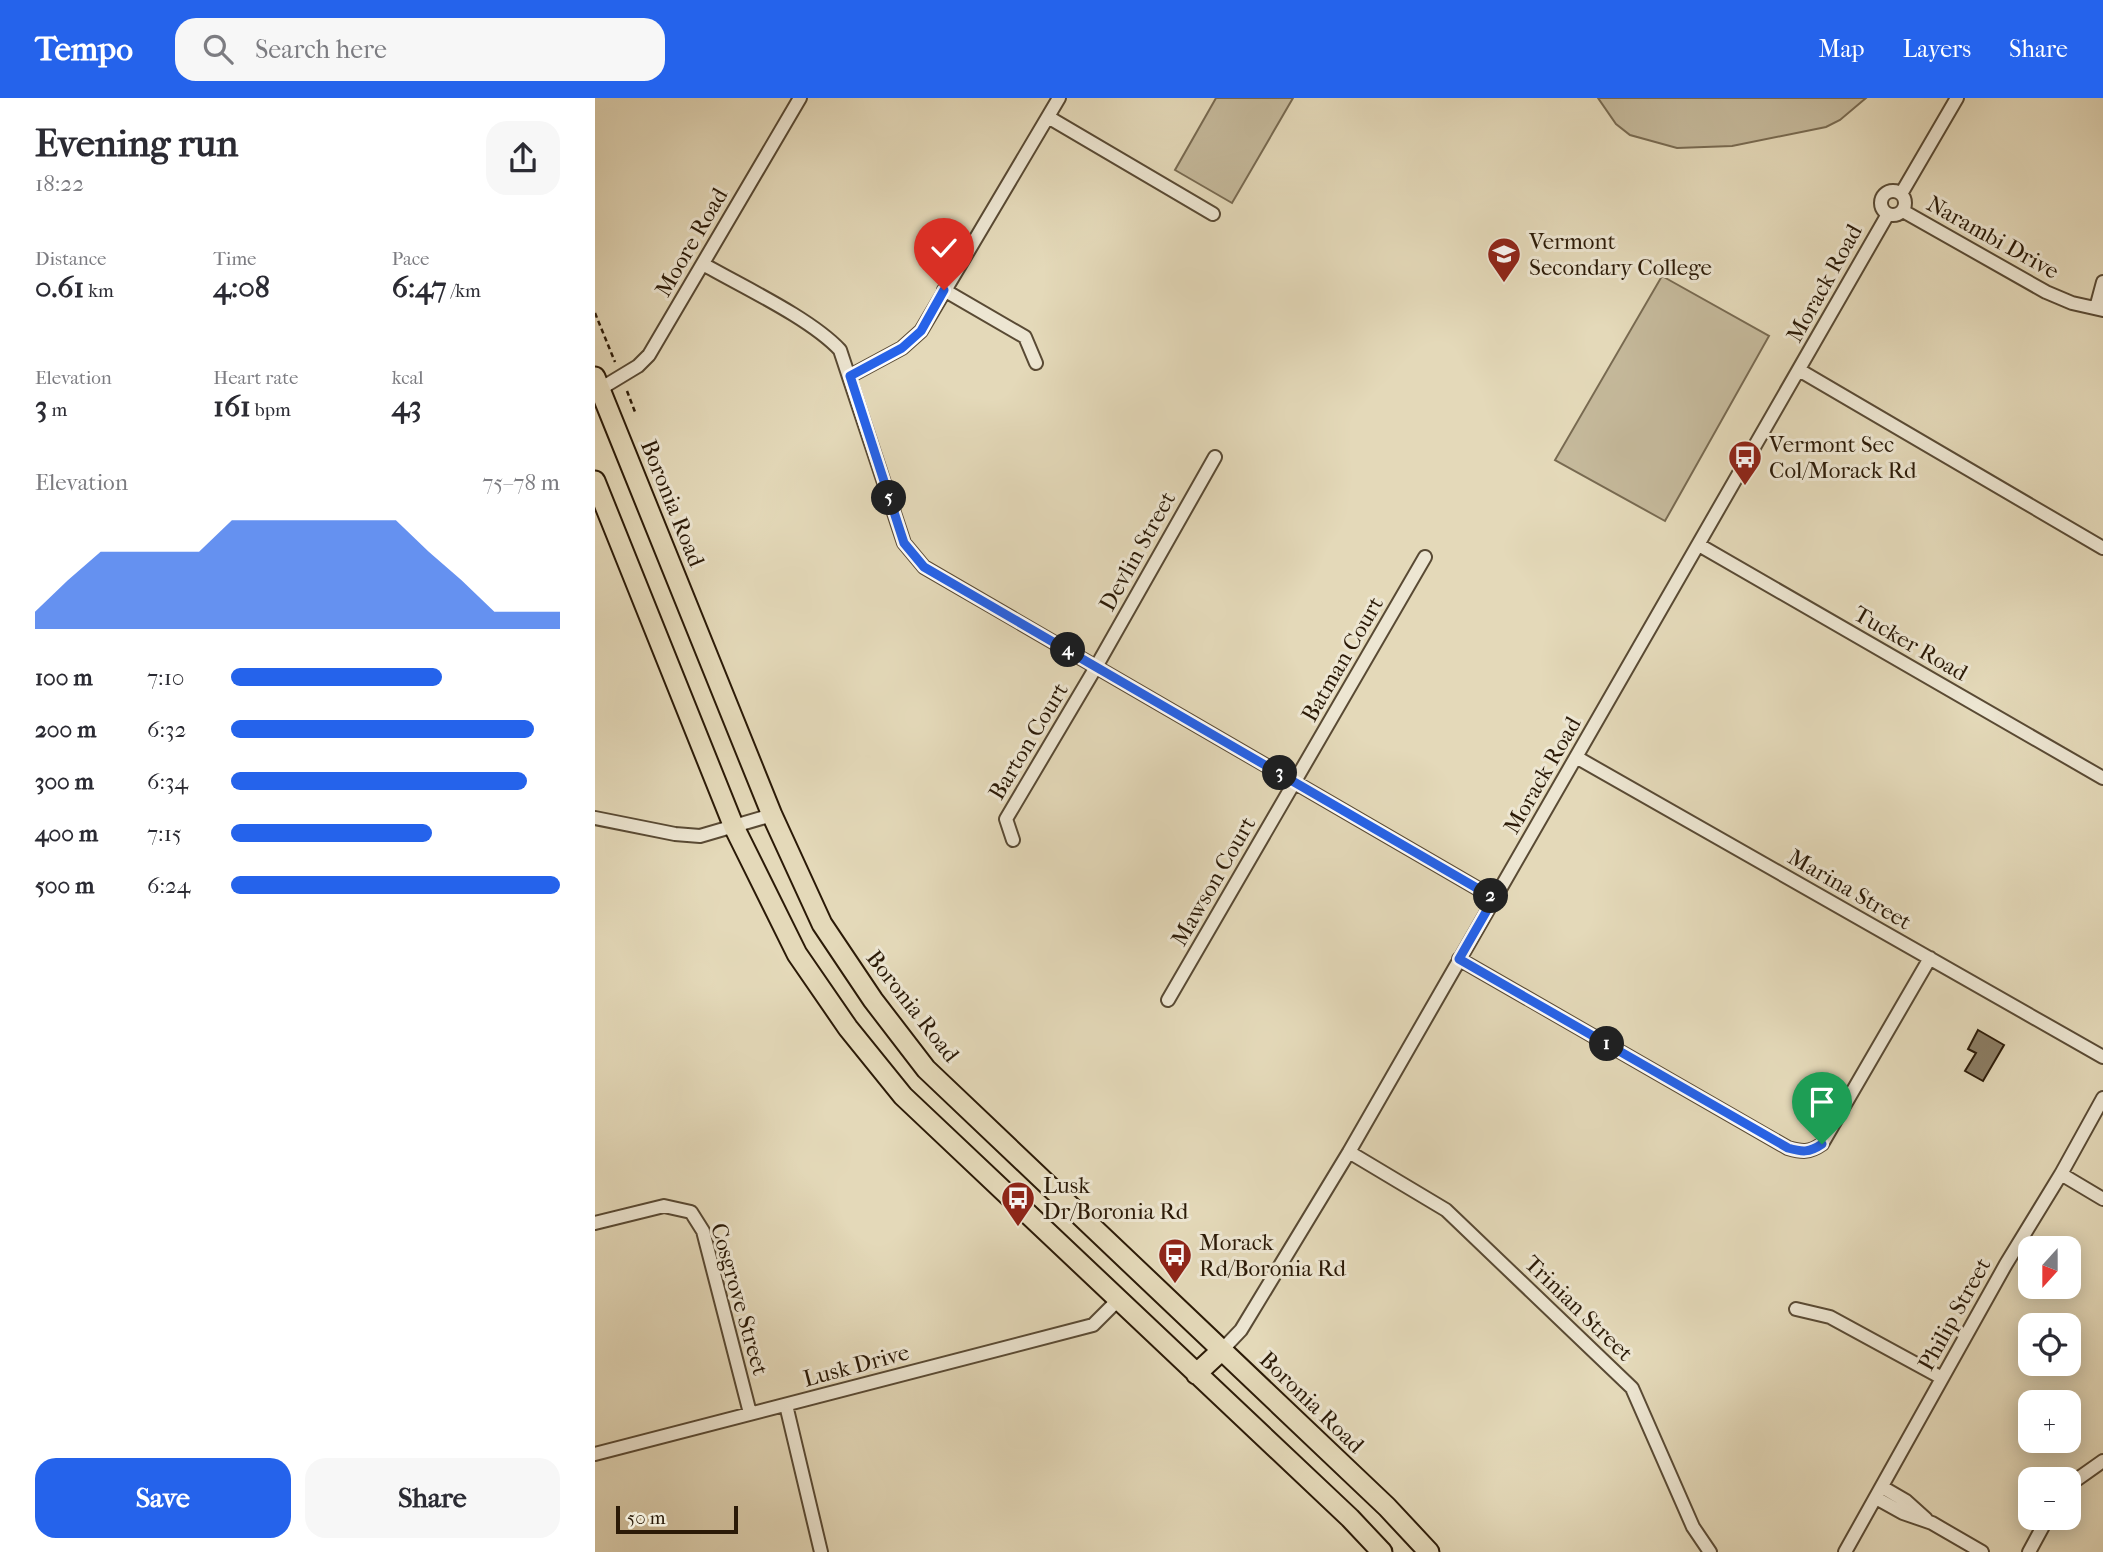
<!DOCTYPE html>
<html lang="en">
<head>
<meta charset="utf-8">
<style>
	body { margin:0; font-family:"IM FELL French Canon",serif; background:#f7f7f7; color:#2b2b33; height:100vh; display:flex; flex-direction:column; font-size:26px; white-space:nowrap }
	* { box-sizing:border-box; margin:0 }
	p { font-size:23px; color:#7c7c81 }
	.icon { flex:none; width:38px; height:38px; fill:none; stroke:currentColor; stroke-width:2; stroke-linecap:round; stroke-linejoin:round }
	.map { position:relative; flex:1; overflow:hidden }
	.side { display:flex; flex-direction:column; background:#fff; width:595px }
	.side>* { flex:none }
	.needle { width:46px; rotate:201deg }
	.controls { position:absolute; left:1423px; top:1138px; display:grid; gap:14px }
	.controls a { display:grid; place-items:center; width:63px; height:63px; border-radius:14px; background:#fff; box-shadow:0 4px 18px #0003; font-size:35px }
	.scale { position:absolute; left:21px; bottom:18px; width:122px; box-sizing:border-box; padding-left:7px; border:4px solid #2b1a07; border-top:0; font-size:19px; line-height:24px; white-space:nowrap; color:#2b1a07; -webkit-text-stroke:5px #ede6d2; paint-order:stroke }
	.pin { position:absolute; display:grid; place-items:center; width:60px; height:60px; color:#fff; margin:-72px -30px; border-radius:50% 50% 50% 0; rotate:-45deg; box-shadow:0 0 7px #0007 }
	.pin .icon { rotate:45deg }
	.km { position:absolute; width:35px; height:35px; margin:-18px; border-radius:50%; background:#222; color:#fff; font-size:19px; line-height:35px; text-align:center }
	.round { display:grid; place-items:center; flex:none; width:74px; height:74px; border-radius:21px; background:#f7f7f7 }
	.summary { display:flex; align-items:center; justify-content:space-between; height:119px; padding:0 35px }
	h1 { font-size:38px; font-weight:700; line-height:52px }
	.stats { display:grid; grid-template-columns:repeat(3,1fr); gap:10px; height:119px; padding:7px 35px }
	.stats div { display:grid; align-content:center }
	.stats b { font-size:30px; font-weight:700 }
	.stats small { font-size:19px; font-weight:400 }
	.stats p { font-size:19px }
	.chart { height:196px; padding:14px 35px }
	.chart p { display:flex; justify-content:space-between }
	.chart svg { width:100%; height:126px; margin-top:7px; fill:#2563eb; opacity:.7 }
	.action { display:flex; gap:14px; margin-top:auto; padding:14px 35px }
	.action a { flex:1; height:80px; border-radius:21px; background:#2563eb; color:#fff; font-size:28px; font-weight:700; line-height:80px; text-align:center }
	.action a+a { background:#f7f7f7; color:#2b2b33 }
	ul { padding:0 35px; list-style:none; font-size:23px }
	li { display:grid; grid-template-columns:112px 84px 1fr; align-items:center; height:52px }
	li i { height:18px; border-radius:9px; background:#2563eb }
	header { display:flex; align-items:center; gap:42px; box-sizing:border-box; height:98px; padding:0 35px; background:#2563eb; color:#fff }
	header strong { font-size:33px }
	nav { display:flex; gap:38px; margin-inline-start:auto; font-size:24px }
	.search { width:490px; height:63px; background:#f7f7f7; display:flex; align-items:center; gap:18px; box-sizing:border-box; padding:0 24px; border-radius:21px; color:#7c7c81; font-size:26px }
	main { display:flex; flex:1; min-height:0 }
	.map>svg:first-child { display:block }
	.green { fill:#c5b99b; stroke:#786a51; stroke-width:2 }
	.building { fill:#8b7d64; stroke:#2b1a07; stroke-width:2 }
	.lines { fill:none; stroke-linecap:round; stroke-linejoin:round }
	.minor-casing { stroke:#594a34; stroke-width:16 }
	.primary-casing { stroke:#2b1a07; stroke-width:23 }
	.path { stroke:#2b1a07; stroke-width:2.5; stroke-dasharray:5 3.5; stroke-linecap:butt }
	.minor { stroke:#ede6d2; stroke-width:12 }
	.primary { stroke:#e4d9b9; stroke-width:19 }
	.route-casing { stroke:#fff; stroke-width:14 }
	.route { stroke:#2563eb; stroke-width:9 }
	.labels { text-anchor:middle; stroke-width:6; stroke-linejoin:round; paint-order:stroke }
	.street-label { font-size:23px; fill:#2b1a07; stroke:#ede6d2 }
	.poi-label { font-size:23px; fill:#2b1a07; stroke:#ede6d2; text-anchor:start }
</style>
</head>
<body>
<header>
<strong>Tempo</strong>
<div class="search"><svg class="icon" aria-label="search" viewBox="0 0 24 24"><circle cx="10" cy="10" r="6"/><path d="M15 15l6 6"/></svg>Search here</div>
<nav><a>Map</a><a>Layers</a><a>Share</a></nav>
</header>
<main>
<section class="side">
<div class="summary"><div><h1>Evening run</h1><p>18:22</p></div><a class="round"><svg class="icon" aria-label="share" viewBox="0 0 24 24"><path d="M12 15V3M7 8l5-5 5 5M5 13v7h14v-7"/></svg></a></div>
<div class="stats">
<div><p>Distance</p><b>0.61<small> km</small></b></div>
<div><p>Time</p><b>4:08</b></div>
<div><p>Pace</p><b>6:47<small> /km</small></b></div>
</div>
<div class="stats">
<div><p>Elevation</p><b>3<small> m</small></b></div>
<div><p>Heart rate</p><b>161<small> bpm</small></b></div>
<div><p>kcal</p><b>43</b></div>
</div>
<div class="chart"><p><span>Elevation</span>75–78 m</p>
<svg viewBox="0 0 160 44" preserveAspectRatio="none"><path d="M0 44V38L10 27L20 17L30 17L40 17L50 17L60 6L70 6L80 6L90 6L100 6L110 6L120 17L130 27L140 38L150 38L160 38V44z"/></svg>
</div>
<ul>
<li><b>100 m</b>7:10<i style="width:64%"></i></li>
<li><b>200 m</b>6:32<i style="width:92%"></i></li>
<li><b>300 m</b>6:34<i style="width:90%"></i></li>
<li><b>400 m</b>7:15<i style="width:61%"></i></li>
<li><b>500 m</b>6:24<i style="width:100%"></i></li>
</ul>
<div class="action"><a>Save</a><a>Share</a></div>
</section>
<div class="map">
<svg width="1508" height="1454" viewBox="0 0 1508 1454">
	<rect width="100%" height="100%" fill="#e4d9b9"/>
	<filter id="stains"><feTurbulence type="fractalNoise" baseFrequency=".00286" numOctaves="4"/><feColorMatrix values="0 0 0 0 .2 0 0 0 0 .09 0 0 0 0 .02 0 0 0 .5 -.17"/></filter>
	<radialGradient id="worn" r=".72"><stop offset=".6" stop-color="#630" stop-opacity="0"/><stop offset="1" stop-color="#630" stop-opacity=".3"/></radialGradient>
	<!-- green -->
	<path class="green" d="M 621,0 L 698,0 L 637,105 L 580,72 Z
		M 1003,0 L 1271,0 L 1245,22 L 1231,29 L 1137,48 L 1082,50 L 1035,37 L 1021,26 Z
		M 1067,178 L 1174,238 L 1070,423 L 960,362 Z"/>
	<!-- building -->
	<path class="building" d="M 1383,932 L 1409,947 L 1388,983 L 1370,973 L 1381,955 L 1373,951 Z"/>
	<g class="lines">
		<!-- minor casing -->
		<g class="minor-casing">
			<path id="minor" d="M 453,19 L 618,116
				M1286 105a12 12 0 1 1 24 0a12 12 0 1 1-24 0Z
				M 1306,96 L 1362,0
				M 1308,113 L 1451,194 L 1477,205 L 1508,212
				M 108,166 C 148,189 215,220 245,252 L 309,445 L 329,469 L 899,800
				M 349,192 L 430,239 L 441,265
				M 1501,210 L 1508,184
				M 1204,272 L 1508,450
				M 255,278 L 307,250 L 326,233 L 464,0
				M 5,291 L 43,268 L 54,257 L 205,0
				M 1104,447 L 1508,680
				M 981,659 L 1508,959
				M 0,720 L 80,736 L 105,738 L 177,717
				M 418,742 L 411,721 L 501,569 L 620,359
				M 864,861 L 1193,1050 C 1207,1054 1214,1055 1227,1046 L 1335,860
				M 573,902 L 830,459
				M 754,1054 L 851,1112 L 1037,1290 L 1098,1429 L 1115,1454
				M 1466,1076 L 1508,1101
				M 0,1125 L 69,1108 L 96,1114 L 108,1133 L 155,1315
				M 1201,1211 L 1235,1219 L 1347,1280
				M 627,1252 L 646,1232 L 754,1054 L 1293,116
				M 191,1307 L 226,1454
				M 0,1356 L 498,1227 L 524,1201
				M 1474,1387 L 1508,1363
				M 1287,1389 L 1311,1403 L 1331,1421
				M 1281,1400 L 1308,1415 L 1337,1425 L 1387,1454
				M 1250,1454 L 1411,1166 L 1466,1076 L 1508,1000
				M 1434,1454 L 1453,1419"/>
		</g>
		<!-- primary casing -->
		<g class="primary-casing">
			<path id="primary" d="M 0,279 L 177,717 L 227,826 L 278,902 L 331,971 L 792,1409 L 834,1454
				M 0,383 L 139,729 L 202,856 L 253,930 L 308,998 L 755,1420 L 787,1454
				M 601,1276 L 627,1252"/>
		</g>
		<!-- path -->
		<path class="path" d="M 0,215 L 20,264
			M 32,293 L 40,314"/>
		<!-- minor -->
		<use href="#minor" class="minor"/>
		<!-- primary -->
		<use href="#primary" class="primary"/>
	</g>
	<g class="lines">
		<!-- route casing -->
		<g class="route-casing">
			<path id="route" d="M 349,192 L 326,233 L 307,250 L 255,278 L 309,445 L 329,469 L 899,800 L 864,861 L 1193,1050 C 1207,1054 1214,1055 1227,1046"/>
		</g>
		<!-- route -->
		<use href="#route" class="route"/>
	</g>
	<!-- icons -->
	<defs>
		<g id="school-pin" transform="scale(1.75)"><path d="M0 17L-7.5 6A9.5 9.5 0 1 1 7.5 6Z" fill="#8f2418" stroke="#ede6d2"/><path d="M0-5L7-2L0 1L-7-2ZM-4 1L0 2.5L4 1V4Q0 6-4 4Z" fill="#fff"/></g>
		<g id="bus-pin" transform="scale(1.75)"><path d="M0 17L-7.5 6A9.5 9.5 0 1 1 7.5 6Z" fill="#8f2418" stroke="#ede6d2"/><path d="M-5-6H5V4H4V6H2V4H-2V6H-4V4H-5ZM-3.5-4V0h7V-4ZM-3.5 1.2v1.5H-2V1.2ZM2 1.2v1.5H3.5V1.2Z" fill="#fff"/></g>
	</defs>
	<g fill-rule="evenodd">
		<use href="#school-pin" x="909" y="156"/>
		<use href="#bus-pin" x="1150" y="359"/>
		<use href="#bus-pin" x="423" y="1100"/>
		<use href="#bus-pin" x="580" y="1157"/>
	</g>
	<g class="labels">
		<!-- street labels -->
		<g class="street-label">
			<text transform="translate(1398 139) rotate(29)" y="8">Narambi Drive</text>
			<text transform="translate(96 144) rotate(-60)" y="8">Moore Road</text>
			<text transform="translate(1229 185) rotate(-61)" y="8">Morack Road</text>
			<text transform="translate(78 405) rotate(68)" y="8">Boronia Road</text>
			<text transform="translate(542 453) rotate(-61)" y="8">Devlin Street</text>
			<text transform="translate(1316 545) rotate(30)" y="8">Tucker Road</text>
			<text transform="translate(747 561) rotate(-60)" y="8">Batman Court</text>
			<text transform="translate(433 643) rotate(-59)" y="8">Barton Court</text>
			<text transform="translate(947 677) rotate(-60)" y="8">Morack Road</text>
			<text transform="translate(618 783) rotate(-60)" y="8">Mawson Court</text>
			<text transform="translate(1255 791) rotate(30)" y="8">Marina Street</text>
			<text transform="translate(318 908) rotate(52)" y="8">Boronia Road</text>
			<text transform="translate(145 1201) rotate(74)" y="8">Cosgrove Street</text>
			<text transform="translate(984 1210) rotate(44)" y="8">Trinian Street</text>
			<text transform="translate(1359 1216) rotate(-61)" y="8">Philip Street</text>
			<text transform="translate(261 1267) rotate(-15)" y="8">Lusk Drive</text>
			<text transform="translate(717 1304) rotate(44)" y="8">Boronia Road</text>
		</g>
		<!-- poi labels -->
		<g class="poi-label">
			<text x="934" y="151">Vermont<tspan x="934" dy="26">Secondary College</tspan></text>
			<text x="1174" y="354">Vermont Sec<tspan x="1174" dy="26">Col/Morack Rd</tspan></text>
			<text x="448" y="1095">Lusk<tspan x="448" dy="26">Dr/Boronia Rd</tspan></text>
			<text x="604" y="1152">Morack<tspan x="604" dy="26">Rd/Boronia Rd</tspan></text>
		</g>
	</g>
	<rect width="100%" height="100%" filter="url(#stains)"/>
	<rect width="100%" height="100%" fill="url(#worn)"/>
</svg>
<div class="controls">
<a><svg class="needle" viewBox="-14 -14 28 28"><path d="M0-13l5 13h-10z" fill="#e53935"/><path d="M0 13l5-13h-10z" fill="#7c7c81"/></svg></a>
<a><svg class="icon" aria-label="locate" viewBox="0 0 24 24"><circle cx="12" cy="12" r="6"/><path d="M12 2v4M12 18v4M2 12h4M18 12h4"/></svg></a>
<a>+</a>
<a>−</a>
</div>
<div class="scale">50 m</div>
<div class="pin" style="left:1227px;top:1046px;background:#1e9e55"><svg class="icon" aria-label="arrive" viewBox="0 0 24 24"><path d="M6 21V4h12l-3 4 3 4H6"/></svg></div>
<div class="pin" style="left:349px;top:192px;background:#d93025"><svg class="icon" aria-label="check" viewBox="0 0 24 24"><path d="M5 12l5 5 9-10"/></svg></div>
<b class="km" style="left:1012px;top:946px">1</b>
<b class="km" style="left:896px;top:798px">2</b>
<b class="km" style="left:685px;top:675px">3</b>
<b class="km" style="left:473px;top:552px">4</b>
<b class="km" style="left:294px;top:400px">5</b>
</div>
</main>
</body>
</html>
